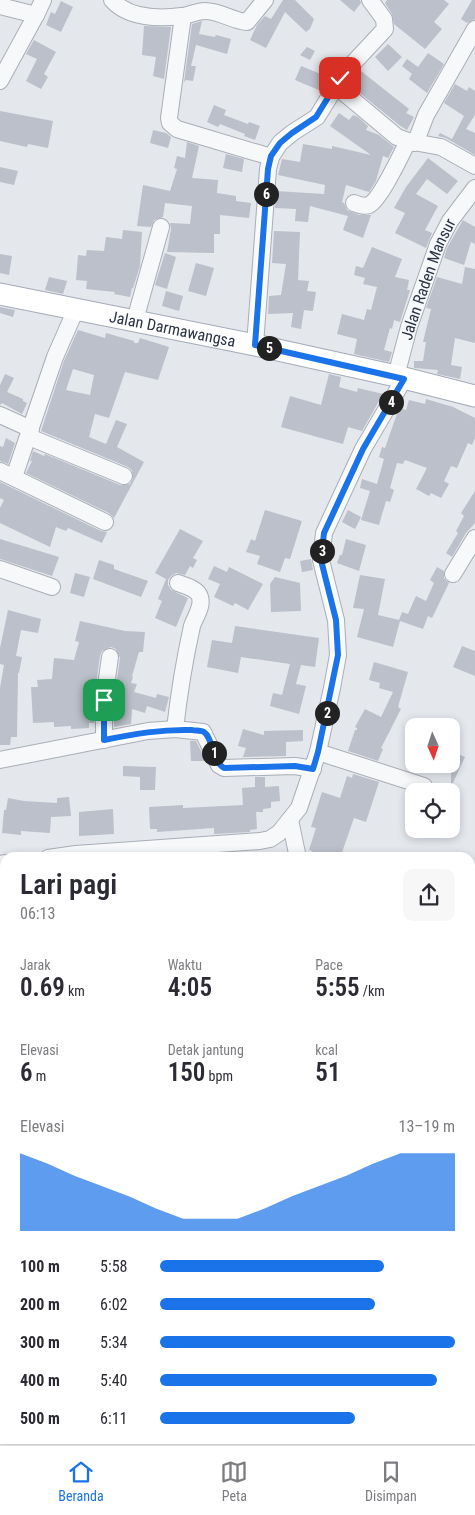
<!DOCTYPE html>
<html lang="id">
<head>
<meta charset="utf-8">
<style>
	body { margin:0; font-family:"Roboto Condensed",sans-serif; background:#f7f7f7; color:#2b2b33; height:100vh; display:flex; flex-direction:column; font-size:19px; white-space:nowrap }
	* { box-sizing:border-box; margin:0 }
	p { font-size:16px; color:#7c7c81 }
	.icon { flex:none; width:28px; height:28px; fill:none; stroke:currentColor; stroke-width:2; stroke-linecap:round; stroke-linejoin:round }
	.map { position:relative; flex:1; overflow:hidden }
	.drawer { position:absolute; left:0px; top:852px; width:475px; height:592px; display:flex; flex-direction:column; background:#fff; border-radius:15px 15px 0 0; box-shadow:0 2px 8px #0003 }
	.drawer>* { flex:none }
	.needle { width:32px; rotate:177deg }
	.buttons { position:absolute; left:405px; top:718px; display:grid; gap:10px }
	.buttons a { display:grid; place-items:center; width:55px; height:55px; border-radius:10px; background:#fff; box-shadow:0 2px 8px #0003; font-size:25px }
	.pin { position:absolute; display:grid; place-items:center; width:42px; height:42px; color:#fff; margin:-21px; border-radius:10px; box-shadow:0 2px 8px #0006 }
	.km { position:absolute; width:25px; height:25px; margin:-12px; border-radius:50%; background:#222; color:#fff; font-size:14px; line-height:25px; text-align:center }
	.round { display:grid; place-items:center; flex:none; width:52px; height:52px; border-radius:10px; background:#f7f7f7 }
	.head { display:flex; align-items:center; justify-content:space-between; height:85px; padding:0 20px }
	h1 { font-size:28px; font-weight:600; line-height:38px }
	.metrics { display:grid; grid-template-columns:repeat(3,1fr); gap:8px; height:85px; padding:5px 20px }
	.metrics div { display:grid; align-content:center }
	.metrics b { font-size:25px; font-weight:600 }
	.metrics small { font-size:14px; font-weight:400 }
	.metrics p { font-size:14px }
	.chart { height:140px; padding:10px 20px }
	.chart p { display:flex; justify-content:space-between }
	.chart svg { width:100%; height:90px; margin-top:5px; fill:#1a73e8; opacity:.7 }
	ul { padding:0 20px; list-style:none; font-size:16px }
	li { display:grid; grid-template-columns:80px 60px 1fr; align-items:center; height:38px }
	li i { height:12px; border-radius:6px; background:#1a73e8 }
	.dock { display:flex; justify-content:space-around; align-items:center; height:70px; border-top:1px solid #e1e1e2; background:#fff; font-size:14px; color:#7c7c81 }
	.dock a { display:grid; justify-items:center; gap:2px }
	.dock .active { color:#1a73e8 }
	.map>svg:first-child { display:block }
	.building { fill:#bbc0ca; fill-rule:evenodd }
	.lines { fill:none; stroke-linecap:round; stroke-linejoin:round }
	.minor-casing { stroke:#a9aeb7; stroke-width:18 }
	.major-casing { stroke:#a3abb8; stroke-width:23 }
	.minor { stroke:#f7f8fa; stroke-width:16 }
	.major { stroke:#fff; stroke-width:21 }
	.route-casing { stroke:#fff; stroke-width:10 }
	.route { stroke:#1a73e8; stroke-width:6 }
	.labels { text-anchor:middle; stroke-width:4.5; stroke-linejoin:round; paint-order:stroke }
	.street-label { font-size:16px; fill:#2b3445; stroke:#f4f6f9 }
</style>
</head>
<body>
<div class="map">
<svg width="475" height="1445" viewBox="0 0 475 1445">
	<rect width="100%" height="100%" fill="#e4e7ec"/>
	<!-- building -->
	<path class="building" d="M 283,0 L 295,0 L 314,19 L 310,29 L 306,32 L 285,12 L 266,48 L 250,40 L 257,25 L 265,16 L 271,19 Z
		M 340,0 L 360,0 L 361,3 L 354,12 Z
		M 387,0 L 444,0 L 449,4 L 434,22 L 442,29 L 425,49 L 394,24 L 392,14 L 385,3 Z
		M 472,0 L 475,0 L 475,19 L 467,23 L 461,19 Z
		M 61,1 L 73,7 L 61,32 L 46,25 L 51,12 L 55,14 Z
		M 202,21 L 199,34 L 215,37 L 216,35 L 231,39 L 227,54 L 196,45 L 191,66 L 196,66 L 193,81 L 186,80 L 184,82 L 192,24 Z
		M 144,26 L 171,27 L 164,79 L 153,76 L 156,57 L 142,55 Z
		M 34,40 L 56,52 L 44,74 L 48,77 L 41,89 L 26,81 L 37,59 L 26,54 Z
		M 388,44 L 402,57 L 388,71 L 375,57 Z
		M 307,47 L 315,51 L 310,60 L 300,55 Z
		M 428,53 L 444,64 L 427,93 L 409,79 L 412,74 L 402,66 L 407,59 L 418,67 Z
		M 301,66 L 328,77 L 321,91 L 295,80 Z
		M 361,71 L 409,109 L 406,113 L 414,117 L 407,130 L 399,125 L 350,85 Z
		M 455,84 L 467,91 L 469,87 L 475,91 L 475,115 L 466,129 L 475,133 L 475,155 L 446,138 L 438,136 L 440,133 L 452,139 L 464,116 L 444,103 Z
		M 214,105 L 226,110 L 224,115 L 248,124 L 249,122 L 260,126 L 255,140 L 244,136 L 245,134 L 220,124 L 218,127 L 207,122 Z
		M 0,111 L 53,121 L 48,148 L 28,144 L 27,147 L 0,141 Z
		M 339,113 L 349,120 L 353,115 L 358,117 L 368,126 L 366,130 L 379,135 L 394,147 L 388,158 L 383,156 L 376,181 L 369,192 L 346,185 L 342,202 L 344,203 L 347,210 L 359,215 L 371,215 L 363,238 L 343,230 L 348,216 L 310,206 L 308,222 L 295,221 L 296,209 L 275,208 L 276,191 L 324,194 L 325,185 L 278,175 L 282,159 L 300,162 L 303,144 L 332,149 L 332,146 L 371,155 L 330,126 Z
		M 153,130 L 166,133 L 171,137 L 168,148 L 150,143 Z
		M 187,142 L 199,146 L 192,178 L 218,180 L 217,193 L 236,196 L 236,201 L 251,203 L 249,218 L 220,215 L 220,234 L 214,234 L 214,253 L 167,252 L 171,229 L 170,223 L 190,224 L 192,206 L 165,203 L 163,217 L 154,220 L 151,227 L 137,226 L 143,185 L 170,191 L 177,169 L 174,168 L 177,156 L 185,158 Z
		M 226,154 L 244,159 L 242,172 L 223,168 Z
		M 428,158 L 458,181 L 447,194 L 427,179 L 416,194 L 438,206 L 425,230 L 432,233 L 426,248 L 395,233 L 405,213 L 394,208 L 406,187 Z
		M 0,167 L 18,171 L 14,185 L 0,182 Z
		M 463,220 L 475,227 L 475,244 L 471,242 L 464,265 L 444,258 L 447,248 Z
		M 123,230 L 142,232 L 140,266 L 133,288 L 132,288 L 130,297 L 114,294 L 115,292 L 86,289 L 87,281 L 76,280 L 78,255 L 86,256 L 87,250 L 104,251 L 106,237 L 122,239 Z
		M 274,231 L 300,232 L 298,280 L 309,281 L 307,291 L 316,292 L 313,311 L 304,310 L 301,329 L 291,327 L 293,313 L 268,314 L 269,296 L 281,295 L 286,264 L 272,263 Z
		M 372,247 L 402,259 L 395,277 L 409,280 L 407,290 L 410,290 L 400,322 L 394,320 L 392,329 L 390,328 L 384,350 L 392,352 L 389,362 L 354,354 L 357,339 L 337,334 L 342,314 L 364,320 L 367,309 L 371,310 L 377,287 L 363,284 L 365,278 L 354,275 L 356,266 L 363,268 Z
		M 165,253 L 176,257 L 167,289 L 155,285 Z
		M 0,254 L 12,256 L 9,275 L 0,273 Z
		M 196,263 L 214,268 L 206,296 L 188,291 Z
		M 465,267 L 475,269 L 475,343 L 455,338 L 451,365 L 462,367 L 460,379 L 437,374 L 438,370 L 414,368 L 414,361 L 423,361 L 426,342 L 423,342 L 431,309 L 426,308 L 437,277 L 462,284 Z
		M 49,277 L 67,281 L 63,294 L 45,290 Z
		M 166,291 L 183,296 L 179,311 L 162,306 Z
		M 0,307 L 15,310 L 13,317 L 0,313 Z
		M 78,330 L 105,338 L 106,333 L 134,341 L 134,343 L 138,343 L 140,338 L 169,347 L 158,380 L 125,372 L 109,418 L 95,414 L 89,437 L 106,444 L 116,420 L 127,424 L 117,447 L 144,462 L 114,518 L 109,513 L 26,473 L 32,461 L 30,461 L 33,451 L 44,456 L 45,454 L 120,485 L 130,484 L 133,479 L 132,470 L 128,467 L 41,431 L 64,361 ZM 73,369 L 94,375 L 90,395 L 66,390 Z
		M 5,374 L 14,378 L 7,392 L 23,399 L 23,401 L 27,403 L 22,414 L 2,403 L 0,405 L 0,385 Z
		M 329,374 L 341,377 L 339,387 L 357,392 L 358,388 L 383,394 L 362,431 L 348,427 L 343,444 L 281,427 L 290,396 L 321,405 Z
		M 426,399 L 453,407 L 475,418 L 475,438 L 472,445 L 468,443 L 457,468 L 451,466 L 444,481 L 449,484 L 441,498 L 431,493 L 429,496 L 416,489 L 427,468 L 405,460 L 403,464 L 397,463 L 390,488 L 394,490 L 390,502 L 386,501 L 379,525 L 361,520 L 370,491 L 360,488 L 362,479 L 377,484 L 384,459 L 379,457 L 382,447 L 385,448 L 399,408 L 406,410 L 409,400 L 425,404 Z
		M 6,438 L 15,443 L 8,464 L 0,461 L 0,446 L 3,447 Z
		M 0,482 L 101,531 L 107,532 L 102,543 L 68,528 L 66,531 L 56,527 L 50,547 L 0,523 L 0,508 L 4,500 L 0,498 Z
		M 475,491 L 475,523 L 466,533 L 452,557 L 446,553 L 458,533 L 456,531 L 464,516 L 461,513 Z
		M 265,510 L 302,521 L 290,559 L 285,558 L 280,572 L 257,564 L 260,556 L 246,552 L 251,539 L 255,541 Z
		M 348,510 L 361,517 L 355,529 L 342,522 Z
		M 180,529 L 203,541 L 193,558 L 197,560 L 193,568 L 190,566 L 185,575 L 176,573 L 171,576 L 168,580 L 168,585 L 171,590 L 188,598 L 176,627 L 155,618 L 162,601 L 158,599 L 166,579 L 155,573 Z
		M 0,539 L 59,557 L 52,576 L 0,559 Z
		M 346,539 L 366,545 L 359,571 L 337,563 L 340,555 L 342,555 Z
		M 311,559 L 313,570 L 302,572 L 300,561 Z
		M 99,560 L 114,565 L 114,569 L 148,581 L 141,597 L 93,579 Z
		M 214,566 L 227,572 L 229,567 L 263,584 L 248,610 L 235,603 L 233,606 L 214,597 L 220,584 L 208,579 Z
		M 437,567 L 444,571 L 444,578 L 449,583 L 432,618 L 428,616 L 423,629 L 400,621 L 393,647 L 357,637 L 364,609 L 353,608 L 360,575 L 385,579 L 378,615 L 399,620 L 402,612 L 408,614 L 416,596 L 426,601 L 434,583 L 430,580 Z
		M 75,573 L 90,577 L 84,597 L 70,593 Z
		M 275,577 L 300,583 L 301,611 L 271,612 L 270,584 Z
		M 8,610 L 41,619 L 38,633 L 21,630 L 16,656 L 22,657 L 19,673 L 18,673 L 17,737 L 11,737 L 10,745 L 0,745 L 0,688 L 4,665 L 0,664 L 0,648 Z
		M 80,621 L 125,631 L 145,632 L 143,652 L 139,652 L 132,676 L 133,677 L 131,683 L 137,684 L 134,692 L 156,698 L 157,694 L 169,697 L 165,712 L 147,706 L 145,713 L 132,709 L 131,724 L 114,727 L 114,701 L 120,658 L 116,649 L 111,647 L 102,651 L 100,656 L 94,699 L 94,723 L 89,723 L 89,728 L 71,729 L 71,726 L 54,727 L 54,722 L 33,723 L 31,687 L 38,687 L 37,680 L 52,679 L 54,658 L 74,660 L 79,642 L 75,641 Z
		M 235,626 L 319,638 L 315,667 L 301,665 L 296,684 L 306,686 L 299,714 L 270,706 L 273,693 L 282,695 L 290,664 L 241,657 L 238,673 L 207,667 L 212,640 L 232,643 Z
		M 462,646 L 475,651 L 475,676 L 453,667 Z
		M 374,662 L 408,672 L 398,707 L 401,709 L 381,748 L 383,749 L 378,761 L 348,751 L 355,730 L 357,730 L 357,728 L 355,727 L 365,709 L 381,717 L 393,692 L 379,688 L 380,683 L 369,680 Z
		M 243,729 L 264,735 L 264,731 L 303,730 L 303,741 L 286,742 L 286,756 L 243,757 L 246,748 L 238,746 Z
		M 190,741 L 196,741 L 204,757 L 204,761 L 191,761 Z
		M 451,751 L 465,757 L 451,787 Z
		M 123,766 L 156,767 L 155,790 L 140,790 L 140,777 L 123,776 Z
		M 353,774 L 379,782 L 366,822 L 354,818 L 340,858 L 316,858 L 310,856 L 312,851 L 309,850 L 316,828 L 311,827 L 322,792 L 340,798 L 347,776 L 352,778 Z
		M 255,777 L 265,777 L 265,787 L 279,786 L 280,801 L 271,802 L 271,808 L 263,809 L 263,812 L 256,812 L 257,829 L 250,830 L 250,832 L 214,834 L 214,828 L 157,832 L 157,829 L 150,829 L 149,807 L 183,805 L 183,808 L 243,805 L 242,788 L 255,787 Z
		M 69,797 L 71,816 L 51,817 L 50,833 L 21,831 L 21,835 L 2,833 L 4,810 L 6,810 L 8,798 L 24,801 L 57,803 L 57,798 Z
		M 113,809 L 114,834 L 79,836 L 79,812 Z"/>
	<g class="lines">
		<!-- minor casing -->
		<g class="minor-casing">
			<g id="minor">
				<path d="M 112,0 C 129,19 158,19 182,16 C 190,15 197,11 205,11 C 220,11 233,21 247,22 L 265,0"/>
				<path d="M 0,6 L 36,15"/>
				<path d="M 183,16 L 169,118 L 170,123 L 177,129 L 271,157"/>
				<path d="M 0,81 L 36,15 L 43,0"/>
				<path d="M 336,86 L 397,137 L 408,141 L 441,147 L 475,166"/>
				<path d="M 414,143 L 418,136 L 426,115 L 475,29"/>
				<path d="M 354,203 C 359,205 364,207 369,205 C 380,200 402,153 408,141"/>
				<path d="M 135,320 L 161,227"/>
				<path d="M 255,345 L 268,169 L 271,157 L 280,143 L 292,133 L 317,117 L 344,73 L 385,29 L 384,19 L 370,0"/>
				<path id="s1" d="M 396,376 L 409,327 L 438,244 L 450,221 L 475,188"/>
				<path d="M 0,415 L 31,429"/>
				<path d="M 29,437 L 124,476"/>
				<path d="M 0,471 L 105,522"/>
				<path d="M 14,477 L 55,357 L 76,309"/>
				<path d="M 0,569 L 52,587"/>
				<path d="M 453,574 L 475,538"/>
				<path d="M 175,729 C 179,693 184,662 192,626 C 195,617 203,607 200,597 C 198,589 186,586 178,583"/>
				<path d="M 104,740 L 104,700 L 110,657"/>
				<path d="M 318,752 L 424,786"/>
				<path d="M 0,760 L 148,731 L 175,729 L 203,732 L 219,765 L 224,768 L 295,766 L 313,769"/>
				<path d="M 290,820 L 298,858"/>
				<path d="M 48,858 L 76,854 L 260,841 L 270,839 L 279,833 L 299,808 L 318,752 L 332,688 L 338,655 L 336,620 L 321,560 L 324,533 L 363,449 L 404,379"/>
				<path d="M 0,864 L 5,863"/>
				<path d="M 0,1007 L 5,1008"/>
				<path d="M 0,1090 L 5,1091"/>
				<path d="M 0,1233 L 5,1234"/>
				<path d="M 0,1392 L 5,1380"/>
			</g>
		</g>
		<!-- major casing -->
		<g class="major-casing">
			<g id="major">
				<path id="s2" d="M 0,294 L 255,345 L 396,376 L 475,396"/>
			</g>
		</g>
		<!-- minor -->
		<use href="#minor" class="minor"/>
		<!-- major -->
		<use href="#major" class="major"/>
	</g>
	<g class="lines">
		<!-- route casing -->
		<g class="route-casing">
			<path id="route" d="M 104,700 L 104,740 C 134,734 162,729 192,730 C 195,731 201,730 204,732 C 213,738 212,761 224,768 L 295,766 L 313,769 L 318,752 L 338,655 L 336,620 L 321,560 L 324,533 L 363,449 L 404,379 L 255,345 L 268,169 L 271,156 L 280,143 L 292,133 L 316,117 L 340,78"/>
		</g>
		<!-- route -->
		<use href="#route" class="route"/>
	</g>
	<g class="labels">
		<!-- street labels -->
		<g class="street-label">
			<text dy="6" stroke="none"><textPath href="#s1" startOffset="102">Jalan Raden Mansur</textPath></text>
			<text dy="6" stroke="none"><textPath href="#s2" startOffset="176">Jalan Darmawangsa</textPath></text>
		</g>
	</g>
</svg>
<div class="buttons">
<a><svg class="needle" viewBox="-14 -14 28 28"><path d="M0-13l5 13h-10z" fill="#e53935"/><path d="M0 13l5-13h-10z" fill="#7c7c81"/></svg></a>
<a><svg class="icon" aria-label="locate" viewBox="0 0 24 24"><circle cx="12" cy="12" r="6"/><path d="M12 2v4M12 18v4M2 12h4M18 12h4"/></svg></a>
</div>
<div class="pin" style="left:104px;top:700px;background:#1e9e55"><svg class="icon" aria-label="arrive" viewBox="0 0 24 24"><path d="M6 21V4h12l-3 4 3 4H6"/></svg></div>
<div class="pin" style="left:340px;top:78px;background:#d93025"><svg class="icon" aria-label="check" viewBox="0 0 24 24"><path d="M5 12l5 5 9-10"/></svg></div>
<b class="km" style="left:214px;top:753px">1</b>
<b class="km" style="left:327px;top:713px">2</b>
<b class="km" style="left:322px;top:551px">3</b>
<b class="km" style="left:391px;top:402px">4</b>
<b class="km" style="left:269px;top:348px">5</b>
<b class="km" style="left:266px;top:194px">6</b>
<section class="drawer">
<div class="head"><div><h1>Lari pagi</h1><p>06:13</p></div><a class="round"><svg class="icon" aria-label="share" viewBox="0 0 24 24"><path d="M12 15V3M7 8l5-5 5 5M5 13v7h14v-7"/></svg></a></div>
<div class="metrics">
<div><p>Jarak</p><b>0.69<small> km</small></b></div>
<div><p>Waktu</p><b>4:05</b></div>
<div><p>Pace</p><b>5:55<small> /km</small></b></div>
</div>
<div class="metrics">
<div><p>Elevasi</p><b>6<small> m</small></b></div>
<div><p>Detak jantung</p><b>150<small> bpm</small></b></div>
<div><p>kcal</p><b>51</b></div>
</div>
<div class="chart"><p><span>Elevasi</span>13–19 m</p>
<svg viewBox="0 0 160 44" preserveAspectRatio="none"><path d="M0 44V6L10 11L20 17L30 22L40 27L50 33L60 38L70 38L80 38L90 33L100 27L110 22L120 17L130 11L140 6L150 6L160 6V44z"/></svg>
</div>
<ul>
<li><b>100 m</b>5:58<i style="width:76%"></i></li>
<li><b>200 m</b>6:02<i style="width:73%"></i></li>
<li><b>300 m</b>5:34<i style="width:100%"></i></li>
<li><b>400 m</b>5:40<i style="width:94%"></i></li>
<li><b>500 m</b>6:11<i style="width:66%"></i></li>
</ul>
</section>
</div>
<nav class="dock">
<a class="active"><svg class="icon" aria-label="home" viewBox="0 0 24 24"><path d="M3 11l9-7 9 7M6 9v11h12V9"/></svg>Beranda</a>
<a><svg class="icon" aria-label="map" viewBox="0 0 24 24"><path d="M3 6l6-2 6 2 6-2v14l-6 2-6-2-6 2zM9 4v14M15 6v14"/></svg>Peta</a>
<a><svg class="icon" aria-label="saved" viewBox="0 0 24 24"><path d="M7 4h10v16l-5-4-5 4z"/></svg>Disimpan</a>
</nav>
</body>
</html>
